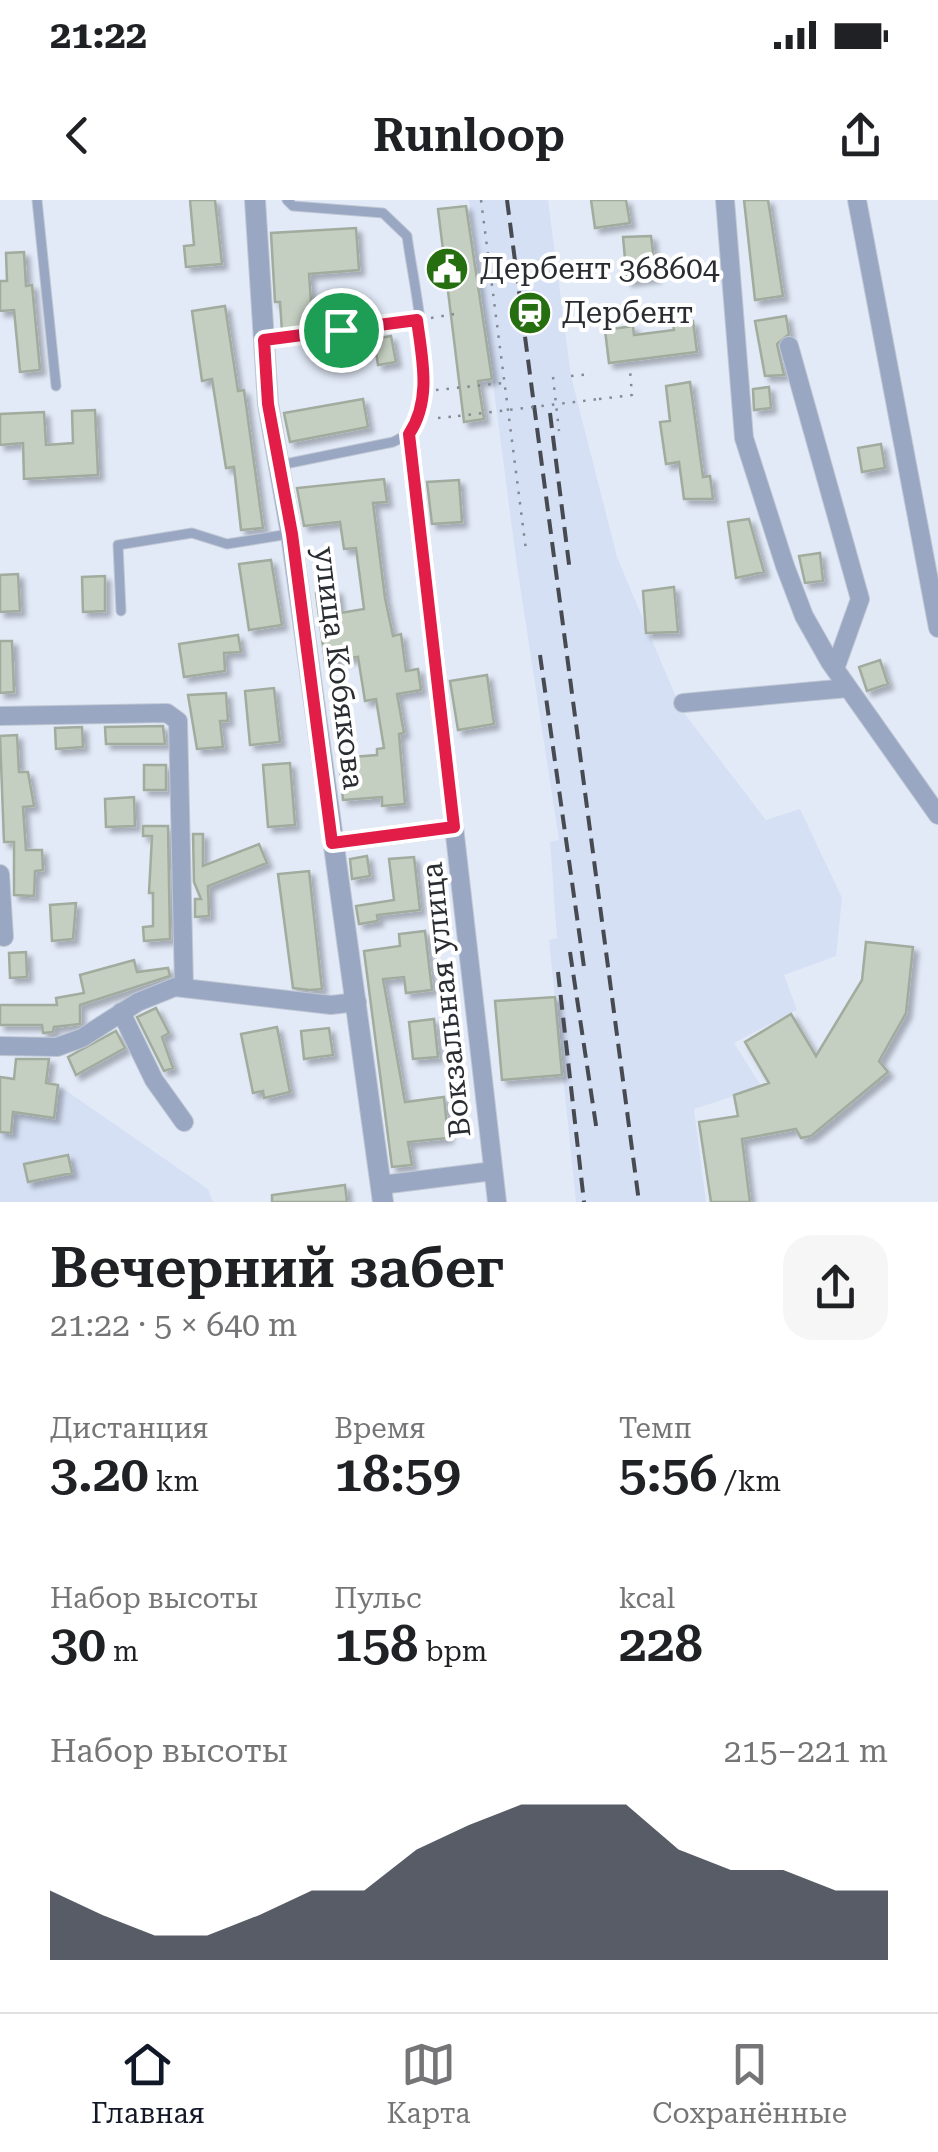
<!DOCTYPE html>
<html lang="ru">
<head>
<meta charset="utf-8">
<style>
	body { margin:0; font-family:"Roboto Serif",serif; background:#f6f6f6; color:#202124; height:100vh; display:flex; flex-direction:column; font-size:38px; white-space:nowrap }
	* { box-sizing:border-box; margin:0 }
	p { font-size:32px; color:#757577 }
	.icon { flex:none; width:55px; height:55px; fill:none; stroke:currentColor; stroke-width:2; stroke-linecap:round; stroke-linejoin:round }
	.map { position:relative; height:1002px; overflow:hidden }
	.details { display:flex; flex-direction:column; background:#fff; flex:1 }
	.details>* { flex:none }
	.pin { position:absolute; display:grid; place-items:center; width:85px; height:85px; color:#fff; margin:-42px; border:5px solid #fff; border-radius:50%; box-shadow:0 2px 10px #0007 }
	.round { display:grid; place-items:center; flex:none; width:105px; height:105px; border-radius:30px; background:#f6f6f6 }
	.overview { display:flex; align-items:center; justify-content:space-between; height:170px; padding:0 50px }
	h1 { font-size:55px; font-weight:600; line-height:75px }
	.figures { display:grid; grid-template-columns:repeat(3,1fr); gap:15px; height:170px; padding:10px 50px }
	.figures div { display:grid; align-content:center }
	.figures b { font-size:50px; font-weight:600 }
	.figures small { font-size:28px; font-weight:400 }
	.figures p { font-size:28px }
	.chart { height:280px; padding:20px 50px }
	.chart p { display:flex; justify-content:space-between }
	.chart svg { width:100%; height:180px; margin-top:10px; fill:#111827; opacity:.7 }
	.status { display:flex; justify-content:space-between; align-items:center; height:70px; padding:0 50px; background:#fff; direction:ltr }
	.status svg { height:28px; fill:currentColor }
	header { display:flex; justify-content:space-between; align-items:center; height:130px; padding:0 50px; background:#fff; font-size:45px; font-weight:600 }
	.dock { display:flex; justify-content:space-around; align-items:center; height:140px; border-top:2px solid #e0e0e0; background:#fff; font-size:28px; color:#757577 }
	.dock a { display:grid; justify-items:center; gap:5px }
	.dock .on { color:#111827 }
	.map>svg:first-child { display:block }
	.built { fill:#d5e0f5 }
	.building { fill:#c4cec1; stroke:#a1ab9e; stroke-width:2.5; filter:url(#shadow) }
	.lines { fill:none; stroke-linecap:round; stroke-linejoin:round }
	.service-casing { stroke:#c1c8d4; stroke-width:11 }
	.minor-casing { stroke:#c1c8d4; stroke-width:20 }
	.tertiary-casing { stroke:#c1c8d4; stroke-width:22 }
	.path { stroke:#848a93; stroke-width:2.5; stroke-dasharray:2.5 8; stroke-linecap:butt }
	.service { stroke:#99a7c3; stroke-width:9 }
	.minor { stroke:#99a7c3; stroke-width:18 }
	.tertiary { stroke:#99a7c3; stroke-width:20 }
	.rail { stroke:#474b51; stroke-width:4; stroke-dasharray:15 8; stroke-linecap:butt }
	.path-bridge { stroke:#848a93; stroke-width:2.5; stroke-dasharray:2.5 8; stroke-linecap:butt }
	.route-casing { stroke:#fff; stroke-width:20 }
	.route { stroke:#e11d48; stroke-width:12 }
	.labels { text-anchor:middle; stroke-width:8; stroke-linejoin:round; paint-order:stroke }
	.poi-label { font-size:30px; fill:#292c31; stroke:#fff; text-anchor:start }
	.street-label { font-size:30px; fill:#292c31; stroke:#fff }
</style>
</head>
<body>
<div class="status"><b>21:22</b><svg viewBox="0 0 49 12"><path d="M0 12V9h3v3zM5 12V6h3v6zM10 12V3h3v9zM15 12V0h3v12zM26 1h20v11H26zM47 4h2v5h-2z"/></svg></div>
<header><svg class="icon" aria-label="back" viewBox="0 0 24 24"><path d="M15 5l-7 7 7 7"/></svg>Runloop<svg class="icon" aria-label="share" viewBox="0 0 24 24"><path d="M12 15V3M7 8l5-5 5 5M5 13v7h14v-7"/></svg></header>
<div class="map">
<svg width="938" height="1002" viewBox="0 0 938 1002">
	<defs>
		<filter id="shadow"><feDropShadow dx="5" dy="5" stdDeviation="2.5" flood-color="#0004"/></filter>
	</defs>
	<rect width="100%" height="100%" fill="#e2eaf8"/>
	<!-- built -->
	<path class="built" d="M 469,0 L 548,0 L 571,176 L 617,357 L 681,509 L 766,620 L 800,609 L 842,698 L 836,756 L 784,775 L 797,810 L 734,843 L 762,887 L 694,909 L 706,1002 L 576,1002 L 549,740 L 557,738 L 550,642 L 559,640 L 517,366 Z
		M 0,877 L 58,885 L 208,989 L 213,1002 L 0,1002 Z"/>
	<!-- building -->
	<path class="building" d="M 190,0 L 215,0 L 222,64 L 186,67 L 184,46 L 194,45 Z
		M 591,0 L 626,0 L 630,23 L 595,28 Z
		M 744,0 L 768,0 L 783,96 L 755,100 Z
		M 466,6 L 492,179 L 478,181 L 484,219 L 464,222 L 438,9 Z
		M 356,28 L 359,70 L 309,74 L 313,130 L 282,132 L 280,102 L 275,102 L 271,33 Z
		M 651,36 L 656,77 L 627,81 L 623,37 Z
		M 24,52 L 26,86 L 32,85 L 40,170 L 20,172 L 14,110 L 0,111 L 0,81 L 7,81 L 6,53 Z
		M 225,106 L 238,191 L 244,190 L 263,328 L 241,330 L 234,267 L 226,268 L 212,179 L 202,181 L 192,111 Z
		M 786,116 L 789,134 L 777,144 L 784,175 L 765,176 L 755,121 Z
		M 693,121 L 697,152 L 609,163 L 605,130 L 633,126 L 634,135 L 674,130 L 673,123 Z
		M 391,136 L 396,162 L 378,165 L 374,139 Z
		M 690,182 L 703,277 L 710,276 L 713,299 L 684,299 L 679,262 L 666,264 L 660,222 L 670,221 L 666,186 Z
		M 769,187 L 771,208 L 754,210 L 753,189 Z
		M 363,199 L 368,227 L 290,242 L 284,213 Z
		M 95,210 L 98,275 L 24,279 L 23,243 L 0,245 L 0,214 L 44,212 L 46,245 L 73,243 L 72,211 Z
		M 881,244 L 885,268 L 862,272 L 858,248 Z
		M 384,279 L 387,302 L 373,303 L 385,398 L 393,436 L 401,434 L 406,471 L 418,469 L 421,490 L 397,494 L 404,533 L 399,534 L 405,604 L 382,606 L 382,597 L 343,600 L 339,558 L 377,555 L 377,549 L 384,548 L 376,499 L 365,501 L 358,457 L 325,461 L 316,393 L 337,390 L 340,413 L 364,409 L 356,348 L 344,349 L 340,322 L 304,326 L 297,288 Z
		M 459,280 L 462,322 L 432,324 L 427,282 Z
		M 749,319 L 764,372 L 736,378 L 728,322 Z
		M 820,353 L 823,381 L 805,383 L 799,356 Z
		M 271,360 L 282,425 L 249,430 L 239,364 Z
		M 18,374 L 20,411 L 0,412 L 0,375 Z
		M 105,376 L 105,411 L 83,412 L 82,377 Z
		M 674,387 L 678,432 L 646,433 L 643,391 Z
		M 238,435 L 241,452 L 224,453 L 225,471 L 184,477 L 179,444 Z
		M 0,441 L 12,441 L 14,492 L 0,493 Z
		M 880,460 L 888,484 L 867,491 L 859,467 Z
		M 487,475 L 494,524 L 458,530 L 450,481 Z
		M 274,488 L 280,542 L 250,545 L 245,491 Z
		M 226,493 L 228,521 L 220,521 L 223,547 L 197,549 L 188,495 Z
		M 82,527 L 83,547 L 56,549 L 55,528 Z
		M 105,527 L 163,526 L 165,544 L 106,544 Z
		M 17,535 L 19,572 L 28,572 L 34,606 L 23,607 L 26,650 L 42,650 L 43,670 L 35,671 L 34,696 L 14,695 L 14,642 L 4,642 L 0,536 Z
		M 290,563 L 295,625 L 268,627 L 263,565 Z
		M 144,565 L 166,565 L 166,590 L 144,590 Z
		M 134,597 L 135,626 L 106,627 L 105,599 Z
		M 143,626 L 168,626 L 170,739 L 144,741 L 143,727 L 153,726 L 153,693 L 149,693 L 152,636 L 143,636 Z
		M 193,634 L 203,634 L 203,666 L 259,644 L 267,663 L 208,686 L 209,716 L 195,717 L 195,699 L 201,699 L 194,682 Z
		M 367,656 L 370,676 L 352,679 L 350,659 Z
		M 414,657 L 420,710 L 377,715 L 378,721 L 359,724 L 356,706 L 394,700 L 389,659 Z
		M 309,671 L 322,789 L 310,790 L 293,788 L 278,674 Z
		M 76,703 L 73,739 L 52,741 L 50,705 Z
		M 425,731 L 432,790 L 406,793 L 404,777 L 383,779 L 405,902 L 444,897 L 448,938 L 408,942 L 412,965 L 392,967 L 364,751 L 400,746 L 399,734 Z
		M 866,742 L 913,747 L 906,813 L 879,861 L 888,872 L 811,936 L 801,938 L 796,929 L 742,939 L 750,1002 L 711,1002 L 699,922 L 738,916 L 734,895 L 769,883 L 745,842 L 791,814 L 816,856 L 862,780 Z
		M 26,752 L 27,777 L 10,778 L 9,753 Z
		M 134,760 L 137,772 L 168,768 L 170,776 L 80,805 L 80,824 L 54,827 L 53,832 L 43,833 L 42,825 L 0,825 L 0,805 L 57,805 L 56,798 L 84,793 L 80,775 Z
		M 555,797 L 562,875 L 502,880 L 495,801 Z
		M 156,808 L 169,833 L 162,837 L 173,868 L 164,871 L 137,817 Z
		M 434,819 L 438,857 L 413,859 L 409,822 Z
		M 277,827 L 290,892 L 264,898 L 263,891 L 253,893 L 241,834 Z
		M 329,828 L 333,855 L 304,859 L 301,831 Z
		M 116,831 L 125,848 L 76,875 L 68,857 Z
		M 16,859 L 49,859 L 46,883 L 58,885 L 54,918 L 13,912 L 11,933 L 0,932 L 0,877 L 14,879 Z
		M 68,955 L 72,973 L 28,982 L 24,964 Z
		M 345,985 L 347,1002 L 272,1002 L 272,995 Z"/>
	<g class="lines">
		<!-- service casing -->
		<g class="service-casing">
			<path id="service" d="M 37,0 L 56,186
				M 280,265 L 393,242 C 403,237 411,234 416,223 C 437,182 413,82 407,36 L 383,13 L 293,6 L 287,0
				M 121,411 L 118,345 L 192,333 L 227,344 L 289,334"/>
		</g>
		<!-- minor casing -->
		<g class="minor-casing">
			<path id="minor" d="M 725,0 L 744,238 L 785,366 L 804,416 L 830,462 L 938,615
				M 857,0 L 938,428
				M 789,146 L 860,399 L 835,469
				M 409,234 L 497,1002
				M 683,503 L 848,488
				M 0,516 L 167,513 L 178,521 L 184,786
				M 332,643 L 454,627
				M 0,674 L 4,737
				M 121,812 L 154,880 L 184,922
				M 0,846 L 57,847 L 82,838 L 138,802 L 175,787 L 331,805 L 357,802
				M 381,985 L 493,971"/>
		</g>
		<!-- tertiary casing -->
		<g class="tertiary-casing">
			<path id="tertiary" d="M 255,0 L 268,204 L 291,334 L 383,1002"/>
		</g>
		<!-- path -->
		<path class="path" d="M 481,0 L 526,350
			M 431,118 L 454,114
			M 282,138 L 408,121
			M 571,176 L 592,174
			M 553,177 L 559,231
			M 436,190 L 503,183
			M 599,199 L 632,195 L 630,170
			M 438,218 L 458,216"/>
		<!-- service -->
		<use href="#service" class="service"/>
		<!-- minor -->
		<use href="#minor" class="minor"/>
		<!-- tertiary -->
		<use href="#tertiary" class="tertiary"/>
		<!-- rail -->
		<path class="rail" d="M 507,0 L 639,1002
			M 550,213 L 570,372
			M 540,455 L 584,767
			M 570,752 L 597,932
			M 558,772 L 584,1002"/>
		<!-- path-bridge -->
		<path class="path-bridge" d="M 458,216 L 599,199"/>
	</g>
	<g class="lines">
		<!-- route casing -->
		<g class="route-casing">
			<path id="route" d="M 417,120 C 422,158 432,200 409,234 L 454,627 L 332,643 L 292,334 L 268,204 L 264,140 Z"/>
		</g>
		<!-- route -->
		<use href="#route" class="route"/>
	</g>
	<!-- icons -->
	<defs>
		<g id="civic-disc" transform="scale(2.25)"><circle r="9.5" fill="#266f10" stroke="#fff"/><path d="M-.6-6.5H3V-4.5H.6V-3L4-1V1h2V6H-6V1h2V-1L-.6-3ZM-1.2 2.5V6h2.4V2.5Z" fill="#fff"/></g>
		<g id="station-disc" transform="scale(2.25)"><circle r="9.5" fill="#266f10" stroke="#fff"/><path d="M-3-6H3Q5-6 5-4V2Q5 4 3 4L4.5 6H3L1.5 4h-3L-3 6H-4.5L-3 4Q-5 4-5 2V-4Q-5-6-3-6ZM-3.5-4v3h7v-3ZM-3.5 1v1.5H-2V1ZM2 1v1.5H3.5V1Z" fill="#fff"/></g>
	</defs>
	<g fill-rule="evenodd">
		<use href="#civic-disc" x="447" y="69"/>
		<use href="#station-disc" x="530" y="113"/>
	</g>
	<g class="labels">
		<!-- poi labels -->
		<g class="poi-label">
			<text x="480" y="79">Дербент 368604</text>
			<text x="562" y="123">Дербент</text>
		</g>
		<!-- street labels -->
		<g class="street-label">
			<text transform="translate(339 468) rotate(83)" y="10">улица Кобякова</text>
			<text transform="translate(446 800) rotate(-96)" y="10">Вокзальная улица</text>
		</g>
	</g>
</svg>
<div class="pin" style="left:341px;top:130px;background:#1e9e55"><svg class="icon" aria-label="arrive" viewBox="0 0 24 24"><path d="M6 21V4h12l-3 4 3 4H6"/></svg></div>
</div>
<section class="details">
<div class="overview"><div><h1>Вечерний забег</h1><p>21:22 · 5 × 640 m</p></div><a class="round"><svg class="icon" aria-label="share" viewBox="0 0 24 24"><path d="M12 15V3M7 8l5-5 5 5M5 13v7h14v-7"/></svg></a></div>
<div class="figures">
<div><p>Дистанция</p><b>3.20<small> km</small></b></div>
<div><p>Время</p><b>18:59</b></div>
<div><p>Темп</p><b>5:56<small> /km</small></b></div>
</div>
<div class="figures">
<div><p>Набор высоты</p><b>30<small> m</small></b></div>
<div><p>Пульс</p><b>158<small> bpm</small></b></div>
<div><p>kcal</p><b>228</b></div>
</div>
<div class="chart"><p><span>Набор высоты</span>215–221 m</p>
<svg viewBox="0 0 160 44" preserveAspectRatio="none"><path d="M0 44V27L10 33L20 38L30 38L40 33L50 27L60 27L70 17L80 11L90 6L100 6L110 6L120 17L130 22L140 22L150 27L160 27V44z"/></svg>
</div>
</section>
<nav class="dock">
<a class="on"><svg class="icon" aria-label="home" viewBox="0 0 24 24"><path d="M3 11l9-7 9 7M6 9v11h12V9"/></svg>Главная</a>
<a><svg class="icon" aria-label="map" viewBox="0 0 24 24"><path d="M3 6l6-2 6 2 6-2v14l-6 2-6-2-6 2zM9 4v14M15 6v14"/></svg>Карта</a>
<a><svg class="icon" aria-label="saved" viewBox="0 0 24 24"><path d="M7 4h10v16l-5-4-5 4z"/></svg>Сохранённые</a>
</nav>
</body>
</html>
